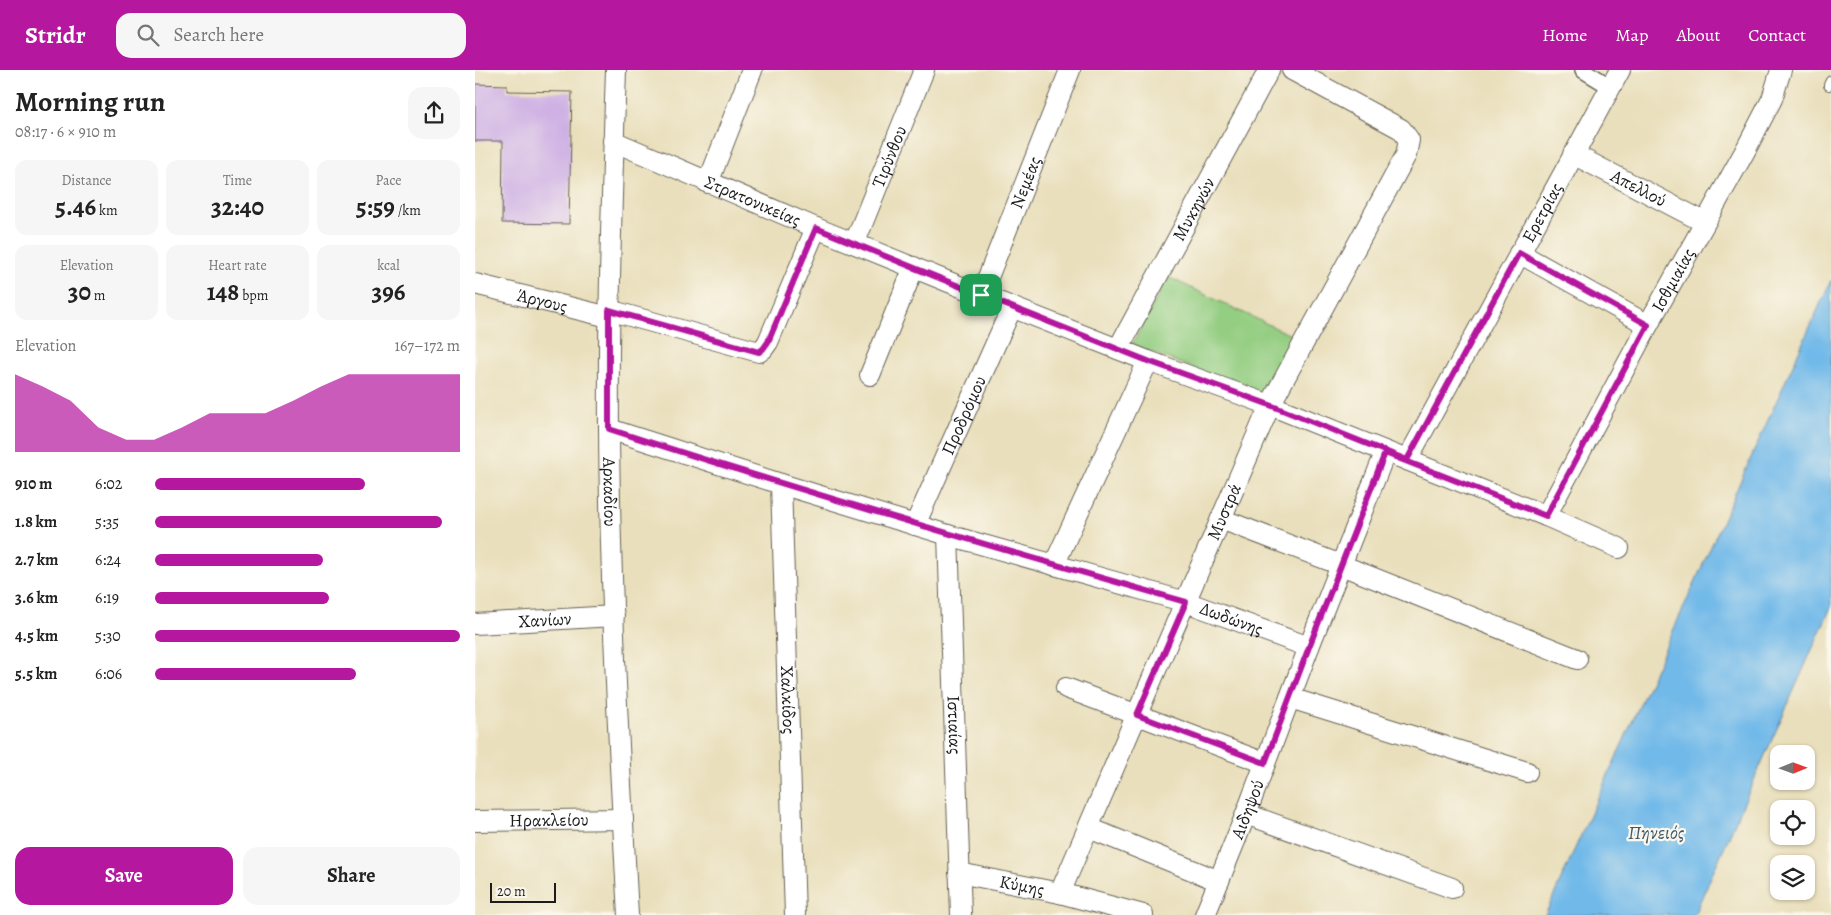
<!DOCTYPE html>
<html lang="en">
<head>
<meta charset="utf-8">
<style>
	body { margin:0; font-family:Alegreya,serif; background:#f6f6f6; color:#222; height:100vh; display:flex; flex-direction:column; font-size:19px; white-space:nowrap }
	* { box-sizing:border-box; margin:0 }
	p { font-size:16px; color:#767676 }
	.icon { flex:none; width:28px; height:28px; fill:none; stroke:currentColor; stroke-width:2; stroke-linecap:round; stroke-linejoin:round }
	.map { position:relative; flex:1; overflow:hidden }
	.details { display:flex; flex-direction:column; background:#fff; width:475px }
	.details>* { flex:none }
	.needle { width:32px; rotate:89deg }
	.tools { position:absolute; left:1295px; top:675px; display:grid; gap:10px }
	.tools a { display:grid; place-items:center; width:45px; height:45px; border-radius:10px; background:#fff; box-shadow:0 1px 4px #0004; font-size:25px }
	.scale { position:absolute; left:15px; bottom:12px; width:66px; box-sizing:border-box; padding-left:5px; border:2px solid #1c1c1c; border-top:0; font-size:14px; line-height:18px; white-space:nowrap; color:#1c1c1c; -webkit-text-stroke:4px #fbf7ec; paint-order:stroke }
	.pin { position:absolute; display:grid; place-items:center; width:42px; height:42px; color:#fff; margin:-21px; border-radius:10px; box-shadow:0 2px 8px #0006 }
	.round { display:grid; place-items:center; flex:none; width:52px; height:52px; border-radius:15px; background:#f6f6f6 }
	.headline { display:flex; align-items:center; justify-content:space-between; height:85px; padding:0 15px }
	h1 { font-size:28px; font-weight:600; line-height:38px }
	.metrics { display:grid; grid-template-columns:repeat(3,1fr); gap:8px; height:85px; padding:5px 15px }
	.metrics div { display:grid; align-content:center; border-radius:12px; background:#f6f6f6; text-align:center }
	.metrics b { font-size:25px; font-weight:600 }
	.metrics small { font-size:14px; font-weight:400 }
	.metrics p { font-size:14px }
	.chart { height:140px; padding:10px 15px }
	.chart p { display:flex; justify-content:space-between }
	.chart svg { width:100%; height:90px; margin-top:5px; fill:#b5179e; opacity:.7 }
	.button { display:flex; gap:10px; margin-top:auto; padding:10px 15px }
	.button a { flex:1; height:58px; border-radius:15px; background:#b5179e; color:#fff; font-size:20px; font-weight:600; line-height:58px; text-align:center }
	.button a+a { background:#f6f6f6; color:#222 }
	ul { padding:0 15px; list-style:none; font-size:16px }
	li { display:grid; grid-template-columns:80px 60px 1fr; align-items:center; height:38px }
	li i { height:12px; border-radius:6px; background:#b5179e }
	header { display:flex; align-items:center; gap:30px; box-sizing:border-box; height:70px; padding:0 25px; background:#b5179e; color:#fff }
	header strong { font-size:24px }
	nav { display:flex; gap:28px; margin-inline-start:auto; font-size:18px }
	.search { width:350px; height:45px; background:#f6f6f6; display:flex; align-items:center; gap:12px; box-sizing:border-box; padding:0 18px; border-radius:15px; color:#767676; font-size:19px }
	main { display:flex; flex:1; min-height:0 }
	.map>svg:first-child { display:block }
	.green { fill:#94ce82; stroke:#58754f }
	.water { fill:#71b9e9; stroke:#466a82 }
	.building { fill:#cdafe4 }
	.lines { fill:none; stroke-linecap:round; stroke-linejoin:round }
	.service-casing { stroke:#646054; stroke-width:12 }
	.pedestrian-casing { stroke:#646054; stroke-width:18 }
	.minor-casing { stroke:#646054; stroke-width:22 }
	.service { stroke:#fff; stroke-width:10 }
	.pedestrian { stroke:#fff; stroke-width:15 }
	.minor { stroke:#fff; stroke-width:20 }
	.route-casing { stroke:#fff; stroke-width:10 }
	.route { stroke:#b5179e; stroke-width:6 }
	.labels { text-anchor:middle; stroke-width:4.5; stroke-linejoin:round; paint-order:stroke }
	.street-label { font-size:18px; fill:#1c1c1c; stroke:#fbf7ec }
	.water-label { font-size:19px; font-style:italic; fill:#3e5b6e; stroke:#fbf7ec }
</style>
</head>
<body>
<header>
<strong>Stridr</strong>
<div class="search"><svg class="icon" aria-label="search" viewBox="0 0 24 24"><circle cx="10" cy="10" r="6"/><path d="M15 15l6 6"/></svg>Search here</div>
<nav><a>Home</a><a>Map</a><a>About</a><a>Contact</a></nav>
</header>
<main>
<section class="details">
<div class="headline"><div><h1>Morning run</h1><p>08:17 · 6 × 910 m</p></div><a class="round"><svg class="icon" aria-label="share" viewBox="0 0 24 24"><path d="M12 15V3M7 8l5-5 5 5M5 13v7h14v-7"/></svg></a></div>
<div class="metrics">
<div><p>Distance</p><b>5.46<small> km</small></b></div>
<div><p>Time</p><b>32:40</b></div>
<div><p>Pace</p><b>5:59<small> /km</small></b></div>
</div>
<div class="metrics">
<div><p>Elevation</p><b>30<small> m</small></b></div>
<div><p>Heart rate</p><b>148<small> bpm</small></b></div>
<div><p>kcal</p><b>396</b></div>
</div>
<div class="chart"><p><span>Elevation</span>167–172 m</p>
<svg viewBox="0 0 160 44" preserveAspectRatio="none"><path d="M0 44V6L10 12L20 19L30 32L40 38L50 38L60 32L70 25L80 25L90 25L100 19L110 12L120 6L130 6L140 6L150 6L160 6V44z"/></svg>
</div>
<ul>
<li><b>910 m</b>6:02<i style="width:69%"></i></li>
<li><b>1.8 km</b>5:35<i style="width:94%"></i></li>
<li><b>2.7 km</b>6:24<i style="width:55%"></i></li>
<li><b>3.6 km</b>6:19<i style="width:57%"></i></li>
<li><b>4.5 km</b>5:30<i style="width:100%"></i></li>
<li><b>5.5 km</b>6:06<i style="width:66%"></i></li>
</ul>
<div class="button"><a>Save</a><a>Share</a></div>
</section>
<div class="map">
<svg width="1356" height="845" viewBox="0 0 1356 845">
	<rect width="100%" height="100%" fill="#fbf7ec"/>
	<filter id="ink" filterUnits="userSpaceOnUse"><feTurbulence type="fractalNoise" baseFrequency=".02" numOctaves="2"/><feDisplacementMap in="SourceGraphic" scale="10" xChannelSelector="R" yChannelSelector="G"/><feConvolveMatrix kernelMatrix="1 2 1 2 8 2 1 2 1" color-interpolation-filters="sRGB"/></filter>
	<filter id="wash" filterUnits="userSpaceOnUse"><feTurbulence type="fractalNoise" baseFrequency=".0096" numOctaves="4" result="noise"/><feDisplacementMap in="SourceGraphic" scale="20" xChannelSelector="R" yChannelSelector="G"/><feGaussianBlur stdDeviation="1.12" result="paint"/><feColorMatrix in="noise" values="0 0 0 0 0 0 0 0 0 0 0 0 0 0 0 0 0 1.4 0 .05"/><feComposite in="paint" operator="in"/></filter>
	<g filter="url(#wash)">
		<rect width="100%" height="100%" fill="#e9dfbc"/>
		<!-- green -->
		<path class="green" d="M 693,207 L 822,268 L 791,326 L 657,275 Z"/>
		<!-- water -->
		<path class="water" d="M 1356,210 L 1356,537 L 1219,845 L 1070,845 Z"/>
		<g id="blocks">
			<!-- building -->
			<path class="building" d="M 0,14 L 32,15 L 32,21 L 97,22 L 94,154 L 27,153 L 28,71 L 0,71 Z"/>
		</g>
	</g>
	<g filter="url(#ink)">
		<use href="#blocks" fill-opacity="0" stroke="#646054" stroke-width="1"/>
		<g class="lines">
			<!-- service casing -->
			<g class="service-casing">
				<path id="service" d="M 1354,15 L 1356,11"/>
			</g>
			<!-- pedestrian casing -->
			<g class="pedestrian-casing">
				<path id="pedestrian" d="M 1108,0 L 1136,17"/>
			</g>
			<!-- minor casing -->
			<g class="minor-casing">
				<g id="minor">
					<path id="s1" d="M 141,0 C 137,119 133,238 134,357 C 135,519 144,683 153,845"/>
					<path id="s2" d="M 138,71 L 341,158 L 506,225 L 673,291 L 795,335 L 1071,446 L 1144,478"/>
					<path id="s3" d="M 1098,84 L 1229,152"/>
					<path d="M 233,113 L 277,0"/>
					<path id="s4" d="M 380,172 L 449,0"/>
					<path d="M 1044,183 L 1173,255"/>
					<path id="s5" d="M 0,214 L 134,247"/>
					<path id="s6" d="M 506,225 L 595,0"/>
					<path d="M 134,240 L 284,282 L 288,279 L 293,272 L 341,158"/>
					<path id="s7" d="M 643,279 L 794,0"/>
					<path d="M 395,305 L 439,197"/>
					<path id="s8" d="M 134,359 L 306,414 L 473,465 L 711,532 L 834,577"/>
					<path id="s9" d="M 932,390 L 1145,0"/>
					<path id="s10" d="M 306,414 L 320,845"/>
					<path id="s11" d="M 1071,446 L 1173,255 L 1270,81 L 1297,29 L 1306,0"/>
					<path d="M 746,449 L 866,495 L 1102,589"/>
					<path id="s12" d="M 440,455 L 537,237"/>
					<path id="s13" d="M 473,465 L 486,845"/>
					<path d="M 579,495 L 673,291"/>
					<path id="s14" d="M 0,554 L 139,546"/>
					<path d="M 591,618 L 790,693"/>
					<path d="M 815,628 L 1052,702"/>
					<path d="M 771,744 L 977,818"/>
					<path id="s15" d="M 0,751 L 148,749"/>
					<path d="M 614,758 L 744,811"/>
					<path id="s16" d="M 484,803 L 585,823 L 668,845"/>
					<path id="s17" d="M 585,823 L 795,335 L 931,85 L 934,70 L 926,59 L 817,0"/>
					<path id="s18" d="M 730,845 L 771,744 L 834,577 L 910,383"/>
				</g>
			</g>
			<!-- service -->
			<use href="#service" class="service"/>
			<!-- pedestrian -->
			<use href="#pedestrian" class="pedestrian"/>
			<!-- minor -->
			<use href="#minor" class="minor"/>
		</g>
	</g>
	<g class="lines" filter="url(#ink)">
		<!-- route casing -->
		<g class="route-casing">
			<path id="route" d="M 506,225 L 341,158 L 293,272 L 288,279 L 284,282 L 134,240 L 134,359 C 325,421 517,477 711,532 L 662,645 L 790,693 L 834,577 L 910,383 L 1071,446 L 1173,255 L 1044,183 L 932,390 L 795,335 L 673,291 L 506,225"/>
		</g>
		<!-- route -->
		<use href="#route" class="route"/>
	</g>
	<g class="labels">
		<!-- street labels -->
		<g class="street-label">
			<text dy="6" stroke="none"><textPath href="#s4" startOffset="92">Τιρύνθου</textPath></text>
			<text dy="6" stroke="none"><textPath href="#s6" startOffset="121">Νεμέας</textPath></text>
			<text dy="6" stroke="none"><textPath href="#s3" startOffset="74">Απελλού</textPath></text>
			<text dy="6" stroke="none"><textPath href="#s2" startOffset="152">Στρατονικείας</textPath></text>
			<text dy="6" stroke="none"><textPath href="#s7" startOffset="159">Μυκηνών</textPath></text>
			<text dy="6" stroke="none"><textPath href="#s9" startOffset="282">Ερετρίας</textPath></text>
			<text dy="6" stroke="none"><textPath href="#s11" startOffset="268">Ισθμιαίας</textPath></text>
			<text dy="6" stroke="none"><textPath href="#s5" startOffset="69">Άργους</textPath></text>
			<text dy="6" stroke="none"><textPath href="#s12" startOffset="120">Προδρόμου</textPath></text>
			<text dy="6" stroke="none"><textPath href="#s1" startOffset="422">Αρκαδίου</textPath></text>
			<text dy="6" stroke="none"><textPath href="#s17" startOffset="415">Μυστρά</textPath></text>
			<text dy="6" stroke="none"><textPath href="#s8" startOffset="651">Δωδώνης</textPath></text>
			<text dy="6" stroke="none"><textPath href="#s14" startOffset="70">Χανίων</textPath></text>
			<text dy="6" stroke="none"><textPath href="#s10" startOffset="216">Χαλκίδος</textPath></text>
			<text dy="6" stroke="none"><textPath href="#s13" startOffset="190">Ιστιαίας</textPath></text>
			<text dy="6" stroke="none"><textPath href="#s18" startOffset="114">Αιδηψού</textPath></text>
			<text dy="6" stroke="none"><textPath href="#s15" startOffset="74">Ηρακλείου</textPath></text>
			<text dy="6" stroke="none"><textPath href="#s16" startOffset="64">Κύμης</textPath></text>
		</g>
		<!-- water labels -->
		<g class="water-label">
			<text x="1181" y="769">Πηνειός</text>
		</g>
	</g>
</svg>
<div class="tools">
<a><svg class="needle" viewBox="-14 -14 28 28"><path d="M0-13l5 13h-10z" fill="#e53935"/><path d="M0 13l5-13h-10z" fill="#767676"/></svg></a>
<a><svg class="icon" aria-label="locate" viewBox="0 0 24 24"><circle cx="12" cy="12" r="6"/><path d="M12 2v4M12 18v4M2 12h4M18 12h4"/></svg></a>
<a><svg class="icon" aria-label="layers" viewBox="0 0 24 24"><path d="M12 4l9 5-9 5-9-5zM3 14l9 5 9-5"/></svg></a>
</div>
<div class="scale">20 m</div>
<div class="pin" style="left:506px;top:225px;background:#1e9e55"><svg class="icon" aria-label="arrive" viewBox="0 0 24 24"><path d="M6 21V4h12l-3 4 3 4H6"/></svg></div>
</div>
</main>
</body>
</html>
